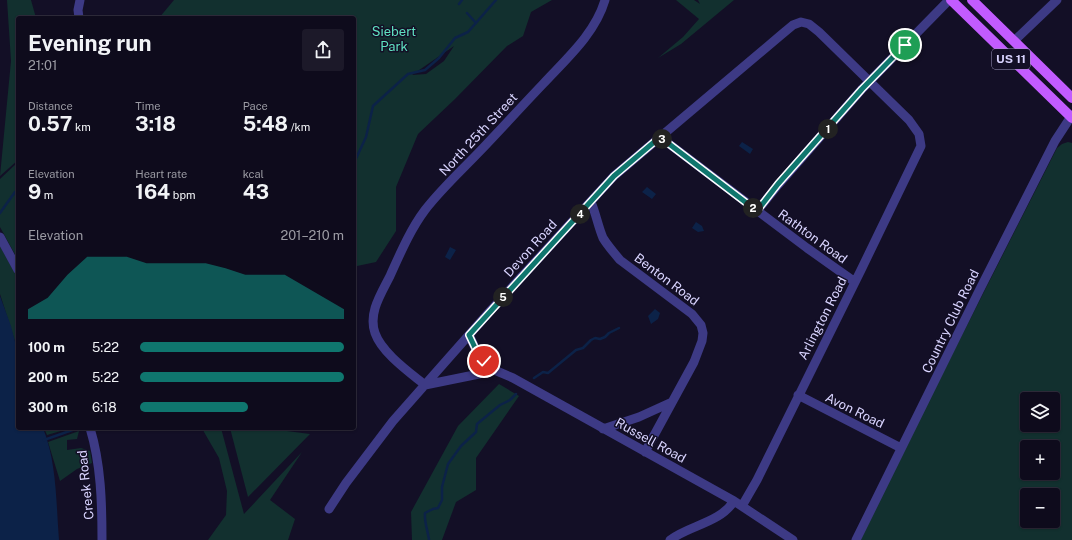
<!DOCTYPE html>
<html lang="en">
<head>
<meta charset="utf-8">
<style>
	body { margin:0; font-family:"Public Sans",sans-serif; background:#1c1929; color:#f1f3f6; height:100vh; display:flex; flex-direction:column; font-size:15px; white-space:nowrap }
	* { box-sizing:border-box; margin:0 }
	p { font-size:13px; color:#9b9ba3 }
	.icon { flex:none; width:22px; height:22px; fill:none; stroke:currentColor; stroke-width:2; stroke-linecap:round; stroke-linejoin:round }
	.map { position:relative; flex:1; overflow:hidden }
	.sheet { position:absolute; left:16px; top:16px; width:340px; height:414px; display:flex; flex-direction:column; background:#0e0b1c; border-radius:4px; box-shadow:0 1px 3px #0004,0 0 0 1px #2e2b3b }
	.sheet>* { flex:none }
	.tools { position:absolute; left:1020px; top:392px; display:grid; gap:8px }
	.tools a { display:grid; place-items:center; width:40px; height:40px; border-radius:4px; background:#0e0b1c; box-shadow:0 1px 3px #0004,0 0 0 1px #2e2b3b; font-size:20px }
	.pin { position:absolute; display:grid; place-items:center; width:34px; height:34px; color:#fff; margin:-17px; border:2px solid #fff; border-radius:50%; box-shadow:0 1px 4px #0007 }
	.km { position:absolute; width:20px; height:20px; margin:-10px; border-radius:50%; background:#222; color:#fff; font-size:11px; line-height:20px; text-align:center }
	.round { display:grid; place-items:center; flex:none; width:42px; height:42px; border-radius:4px; background:#1c1929 }
	.headline { display:flex; align-items:center; justify-content:space-between; height:68px; padding:0 12px }
	h1 { font-size:22px; font-weight:700; line-height:30px }
	.stats { display:grid; grid-template-columns:repeat(3,1fr); gap:6px; height:68px; padding:4px 12px }
	.stats div { display:grid; align-content:center }
	.stats b { font-size:20px; font-weight:700 }
	.stats small { font-size:11px; font-weight:400 }
	.stats p { font-size:11px }
	.chart { height:112px; padding:8px 12px }
	.chart p { display:flex; justify-content:space-between }
	.chart svg { width:100%; height:72px; margin-top:4px; fill:#0f766e; opacity:.7 }
	ul { padding:0 12px; list-style:none; font-size:13px }
	li { display:grid; grid-template-columns:64px 48px 1fr; align-items:center; height:30px }
	li i { height:10px; border-radius:5px; background:#0f766e }
	.map>svg:first-child { display:block }
	.green { fill:#12302f; fill-rule:evenodd }
	.water { fill:#0c2248 }
	.lines { fill:none; stroke-linecap:round; stroke-linejoin:round }
	.stream { stroke:#0c2248; stroke-width:2.5 }
	.minor { stroke:#3d3a85; stroke-width:9 }
	.major { stroke:#c25bff; stroke-width:10 }
	.route-casing { stroke:#fff; stroke-width:8 }
	.route { stroke:#0f766e; stroke-width:5 }
	.labels { text-anchor:middle; stroke-width:3; stroke-linejoin:round; paint-order:stroke }
	.shield { fill:#130f26; stroke:#9e99be; stroke-width:1 }
	.shield-label { font-size:12px; font-weight:bold; fill:#d9d4ff }
	.park-label { font-size:13px; fill:#5fe0c0; stroke:#130f26 }
	.street-label { font-size:13px; fill:#d9d4ff; stroke:#130f26 }
</style>
</head>
<body>
<div class="map">
<svg width="1072" height="540" viewBox="0 0 1072 540">
	<rect width="100%" height="100%" fill="#130f26"/>
	<!-- green -->
	<path class="green" d="M 7,0 L 31,0 L 36,18 L 18,18 L 18,160 L 0,176 L 11,61 Z
		M 174,0 L 552,0 L 531,12 L 523,36 L 507,46 L 455,99 L 418,134 L 396,187 L 396,231 L 376,262 L 357,266 L 354,271 L 354,18 L 159,18 ZM 454,46 L 444,61 L 426,74 L 412,75 Z
		M 676,0 L 694,0 L 700,4 L 698,0 L 734,0 L 681,44 L 658,58 L 683,37 L 699,19 Z
		M 1068,142 L 1072,143 L 1072,540 L 858,540 L 1057,148 L 1062,144 ZM 1027,399 L 1053,399 L 1053,425 L 1027,425 ZM 1027,447 L 1053,447 L 1053,473 L 1027,473 ZM 1027,495 L 1053,495 L 1053,521 L 1027,521 Z
		M 18,162 L 18,260 L 0,227 L 0,179 Z
		M 0,246 L 18,279 L 18,351 L 0,294 Z
		M 499,384 L 519,396 L 476,458 L 476,490 L 456,502 L 442,540 L 412,540 L 411,512 L 458,426 Z
		M 44,428 L 71,428 L 47,435 Z
		M 203,428 L 221,428 L 244,514 L 302,452 L 270,500 L 295,519 L 288,540 L 208,540 L 226,515 L 227,491 L 219,458 L 204,432 Z
		M 230,428 L 284,428 L 287,431 L 310,434 L 248,497 Z
		M 79,431 L 77,439 L 67,440 L 67,450 L 81,448 L 90,451 L 92,463 L 77,469 L 60,481 L 48,442 Z"/>
	<!-- water -->
	<path class="water" d="M 742,142 L 753,149 L 750,154 L 739,146 Z
		M 647,187 L 656,194 L 652,199 L 642,192 Z
		M 696,222 L 702,226 L 704,231 L 698,232 L 692,228 Z
		M 450,247 L 456,250 L 450,260 L 445,257 Z
		M 0,296 L 11,326 L 18,353 L 18,428 L 43,428 C 57,463 56,503 59,540 L 0,540 Z
		M 655,309 L 660,313 L 658,319 L 651,324 L 648,316 Z"/>
	<g class="lines">
		<!-- stream -->
		<path class="stream" d="M 459,4 L 462,0
			M 467,13 L 476,23
			M 354,163 L 366,137 L 373,106 L 408,74 L 425,70 L 439,58 L 455,38 L 468,32 L 496,0
			M 0,213 L 15,192
			M 534,378 L 543,372 L 548,373 L 576,350 L 583,348 L 591,340 L 595,338 L 600,339 L 605,337 L 609,333 L 619,328
			M 44,440 L 78,428
			M 429,540 C 428,531 424,522 425,513 L 433,509 L 438,508 L 442,500 L 442,487 L 448,464 L 461,446 L 476,432 L 477,424 L 500,405 L 510,400 L 516,394"/>
		<!-- minor -->
		<path class="minor" d="M 79,18 L 78,10 L 80,0
			M 1014,41 L 1057,0
			M 660,137 L 807,248 L 855,282
			M 591,202 C 596,214 598,226 603,238 C 608,246 614,253 620,260 L 692,314 L 701,325 L 703,333 L 702,341 L 694,362 L 645,452
			M 757,211 L 778,185 L 862,89 L 949,0
			M 0,237 L 18,270
			M 469,335 L 478,354 L 484,361 L 492,369 L 513,378 L 734,501 L 793,540
			M 492,369 L 479,374 L 425,385 C 409,372 382,353 375,333 C 368,313 381,294 390,276 C 400,254 410,230 425,210 C 442,188 462,170 481,150 C 502,128 522,106 543,84 C 566,59 595,34 605,0
			M 798,395 L 901,448
			M 90,428 C 101,464 102,503 102,540
			M 603,429 L 639,417 L 672,402
			M 329,509 L 346,483 L 393,421 L 491,310 L 614,176 L 781,35 L 793,25 L 801,22 L 809,24 L 819,32 L 909,120 L 919,134 L 921,146 L 861,270 L 757,480 L 742,506
			M 670,540 C 690,525 720,523 734,501
			M 856,540 L 979,291 L 1055,141 L 1072,115"/>
		<!-- major -->
		<path class="major" d="M 951,0 L 1072,118
			M 972,0 L 1072,98"/>
	</g>
	<g class="lines">
		<!-- route casing -->
		<g class="route-casing">
			<path id="route" d="M 484,361 L 478,354 L 469,335 L 614,176 L 660,137 L 757,211 L 778,184 L 862,89 L 905,45"/>
		</g>
		<!-- route -->
		<use href="#route" class="route"/>
	</g>
	<g class="labels">
		<!-- shield labels -->
		<rect class="shield" x="992" y="49" width="38" height="20" rx="3"/>
		<g class="shield-label">
			<text x="1011" y="63">US 11</text>
		</g>
		<!-- park labels -->
		<g class="park-label">
			<text x="394" y="36">Siebert<tspan x="394" dy="15">Park</tspan></text>
		</g>
		<!-- street labels -->
		<g class="street-label">
			<text transform="translate(478 134) rotate(-47)" y="5">North 25th Street</text>
			<text transform="translate(813 236) rotate(36)" y="5">Rathton Road</text>
			<text transform="translate(530 248) rotate(-48)" y="5">Devon Road</text>
			<text transform="translate(667 279) rotate(37)" y="5">Benton Road</text>
			<text transform="translate(822 318) rotate(-63)" y="5">Arlington Road</text>
			<text transform="translate(950 321) rotate(-64)" y="5">Country Club Road</text>
			<text transform="translate(855 410) rotate(26)" y="5">Avon Road</text>
			<text transform="translate(651 440) rotate(29)" y="5">Russell Road</text>
			<text transform="translate(85 485) rotate(-96)" y="5">Creek Road</text>
		</g>
	</g>
</svg>
<div class="tools">
<a><svg class="icon" aria-label="layers" viewBox="0 0 24 24"><path d="M12 4l9 5-9 5-9-5zM3 14l9 5 9-5"/></svg></a>
<a>+</a>
<a>−</a>
</div>
<div class="pin" style="left:905px;top:45px;background:#1e9e55"><svg class="icon" aria-label="arrive" viewBox="0 0 24 24"><path d="M6 21V4h12l-3 4 3 4H6"/></svg></div>
<div class="pin" style="left:484px;top:361px;background:#d93025"><svg class="icon" aria-label="check" viewBox="0 0 24 24"><path d="M5 12l5 5 9-10"/></svg></div>
<b class="km" style="left:828px;top:129px">1</b>
<b class="km" style="left:753px;top:208px">2</b>
<b class="km" style="left:662px;top:139px">3</b>
<b class="km" style="left:580px;top:214px">4</b>
<b class="km" style="left:503px;top:297px">5</b>
<section class="sheet">
<div class="headline"><div><h1>Evening run</h1><p>21:01</p></div><a class="round"><svg class="icon" aria-label="share" viewBox="0 0 24 24"><path d="M12 15V3M7 8l5-5 5 5M5 13v7h14v-7"/></svg></a></div>
<div class="stats">
<div><p>Distance</p><b>0.57<small> km</small></b></div>
<div><p>Time</p><b>3:18</b></div>
<div><p>Pace</p><b>5:48<small> /km</small></b></div>
</div>
<div class="stats">
<div><p>Elevation</p><b>9<small> m</small></b></div>
<div><p>Heart rate</p><b>164<small> bpm</small></b></div>
<div><p>kcal</p><b>43</b></div>
</div>
<div class="chart"><p><span>Elevation</span>201–210 m</p>
<svg viewBox="0 0 160 44" preserveAspectRatio="none"><path d="M0 44V38L10 31L20 17L30 6L40 6L50 6L60 10L70 10L80 10L90 10L100 13L110 17L120 17L130 17L140 24L150 31L160 38V44z"/></svg>
</div>
<ul>
<li><b>100 m</b>5:22<i style="width:100%"></i></li>
<li><b>200 m</b>5:22<i style="width:100%"></i></li>
<li><b>300 m</b>6:18<i style="width:53%"></i></li>
</ul>
</section>
</div>
</body>
</html>
